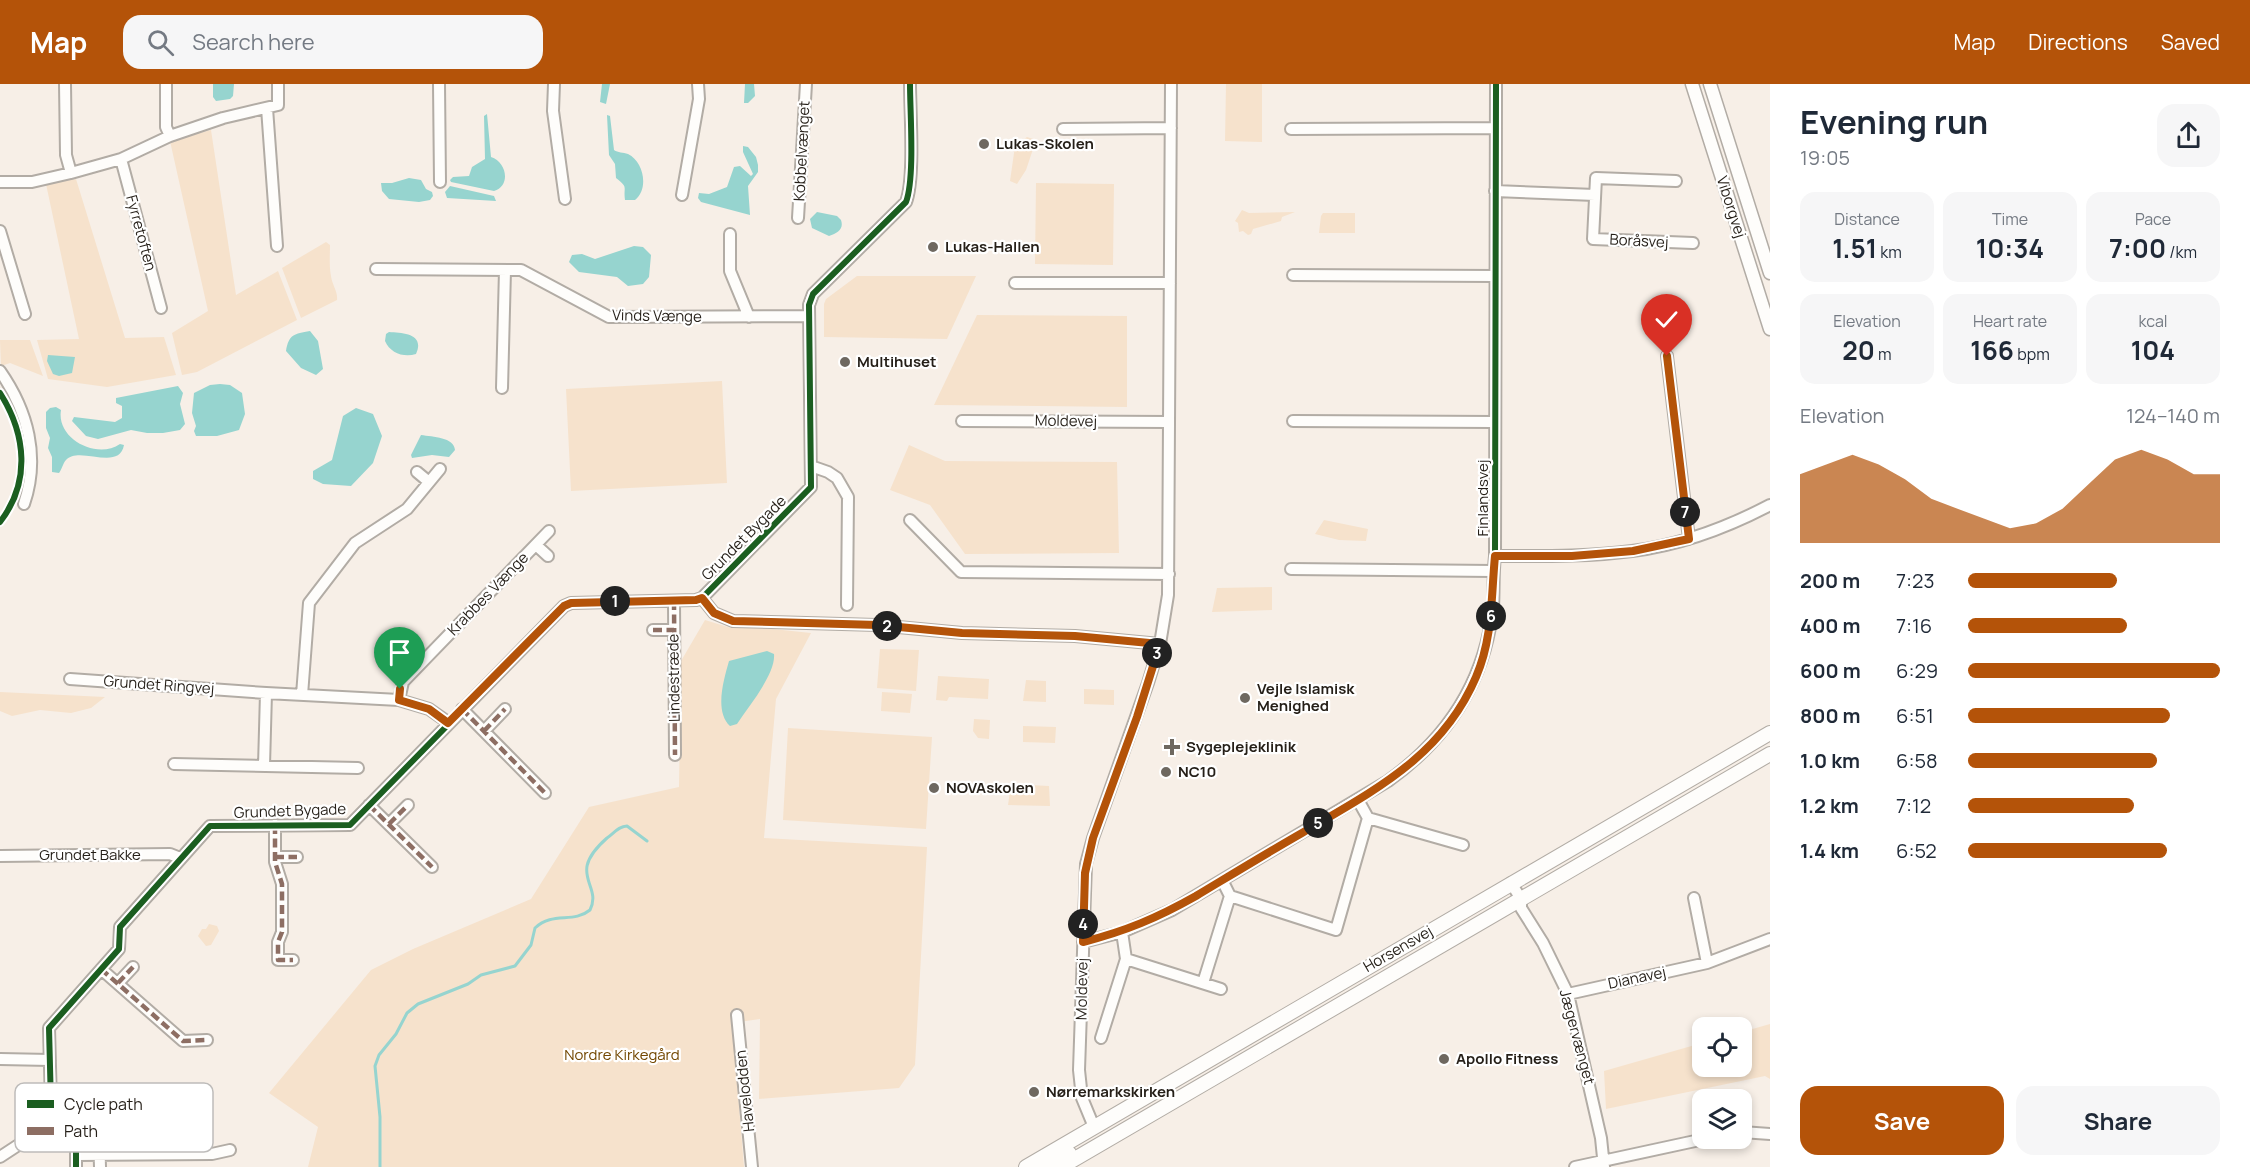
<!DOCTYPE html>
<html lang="en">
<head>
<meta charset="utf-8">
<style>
	body { margin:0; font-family:Manrope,sans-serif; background:#f6f6f7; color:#1f2937; height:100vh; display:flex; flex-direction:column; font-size:22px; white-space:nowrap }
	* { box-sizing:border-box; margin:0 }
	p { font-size:20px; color:#747a83 }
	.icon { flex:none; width:33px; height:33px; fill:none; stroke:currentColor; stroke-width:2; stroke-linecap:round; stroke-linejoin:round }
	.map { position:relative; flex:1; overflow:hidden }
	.panel { display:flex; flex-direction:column; background:#fff; width:480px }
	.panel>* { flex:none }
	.fabs { position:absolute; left:1692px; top:933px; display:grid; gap:12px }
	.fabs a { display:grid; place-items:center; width:60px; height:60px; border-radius:12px; background:#fff; box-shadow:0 3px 9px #0003; font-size:30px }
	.pin { position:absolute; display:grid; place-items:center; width:51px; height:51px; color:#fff; margin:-62px -26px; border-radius:50% 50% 50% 0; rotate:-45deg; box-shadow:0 0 6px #0007 }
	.pin .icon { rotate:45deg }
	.km { position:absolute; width:30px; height:30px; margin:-15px; border-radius:50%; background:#222; color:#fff; font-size:16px; line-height:30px; text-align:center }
	.round { display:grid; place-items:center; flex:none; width:63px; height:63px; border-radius:18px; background:#f6f6f7 }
	.head { display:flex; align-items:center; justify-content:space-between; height:102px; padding:0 30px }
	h1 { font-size:33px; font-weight:700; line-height:45px }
	.metrics { display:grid; grid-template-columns:repeat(3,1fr); gap:9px; height:102px; padding:6px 30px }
	.metrics div { display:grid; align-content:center; border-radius:15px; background:#f6f6f7; text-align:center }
	.metrics b { font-size:26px; font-weight:700 }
	.metrics small { font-size:16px; font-weight:400 }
	.metrics p { font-size:16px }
	.chart { height:168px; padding:12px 30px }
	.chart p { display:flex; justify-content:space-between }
	.chart svg { width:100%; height:108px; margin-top:6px; fill:#b45309; opacity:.7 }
	.button { display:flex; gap:12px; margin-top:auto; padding:12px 30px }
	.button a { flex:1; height:69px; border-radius:18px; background:#b45309; color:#fff; font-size:24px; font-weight:700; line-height:69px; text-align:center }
	.button a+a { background:#f6f6f7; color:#1f2937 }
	ul { padding:0 30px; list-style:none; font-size:20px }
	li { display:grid; grid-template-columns:96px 72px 1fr; align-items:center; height:45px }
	li i { height:15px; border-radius:8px; background:#b45309 }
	header { display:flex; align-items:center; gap:36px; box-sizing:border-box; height:84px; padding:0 30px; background:#b45309; color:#fff }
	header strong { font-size:28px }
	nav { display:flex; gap:33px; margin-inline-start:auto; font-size:21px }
	.search { width:420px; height:54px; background:#f6f6f7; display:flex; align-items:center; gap:15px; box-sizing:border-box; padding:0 21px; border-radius:18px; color:#747a83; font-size:22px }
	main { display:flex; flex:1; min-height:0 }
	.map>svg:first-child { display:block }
	.green { fill:#f6e2cc }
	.water { fill:#96d4cf }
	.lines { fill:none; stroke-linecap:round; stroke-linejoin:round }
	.stream { stroke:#96d4cf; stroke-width:3 }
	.minor-casing { stroke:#b2aca5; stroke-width:14 }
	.tertiary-casing { stroke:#b2aca5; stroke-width:15 }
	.secondary-casing { stroke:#b2aca5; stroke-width:16 }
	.minor { stroke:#fefdfb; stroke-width:10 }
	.tertiary { stroke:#fefdfb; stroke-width:12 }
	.secondary { stroke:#fefdfb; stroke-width:14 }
	.quiet { stroke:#8d6e63; stroke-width:4.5; stroke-dasharray:9 4.5; stroke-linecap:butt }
	.cycleway-casing { stroke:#fff; stroke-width:10 }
	.cycleway { stroke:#1b5e20; stroke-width:6 }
	.route-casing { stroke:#fff; stroke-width:12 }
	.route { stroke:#b45309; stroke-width:8 }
	.poi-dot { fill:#6e6860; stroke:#fff; stroke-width:2 }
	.labels { text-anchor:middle; stroke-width:4.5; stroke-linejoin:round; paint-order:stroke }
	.poi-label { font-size:15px; font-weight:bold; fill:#251f18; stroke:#fff; text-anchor:start }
	.street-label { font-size:15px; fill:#251f18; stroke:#fff }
	.park-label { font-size:15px; fill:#734802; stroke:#fff }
	.key { fill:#fff; stroke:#bebcba; stroke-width:1.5 }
	.key-label { font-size:16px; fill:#251f18 }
</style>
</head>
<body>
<header>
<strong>Map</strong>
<div class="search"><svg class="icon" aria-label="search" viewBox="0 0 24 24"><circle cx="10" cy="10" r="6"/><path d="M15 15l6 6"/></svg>Search here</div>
<nav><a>Map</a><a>Directions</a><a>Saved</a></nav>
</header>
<main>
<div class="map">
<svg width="1770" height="1083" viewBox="0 0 1770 1083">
	<rect width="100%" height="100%" fill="#f7efe7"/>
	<!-- green -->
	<path class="green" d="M 1226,0 L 1262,0 L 1262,58 L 1225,57 Z
		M 211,46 L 236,211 L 278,187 L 297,236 L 197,288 L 182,291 L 172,249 L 208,227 L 170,57 Z
		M 1027,53 L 1036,56 L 1026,86 L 1017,100 L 1010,97 L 1015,62 Z
		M 76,95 L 125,254 L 164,253 L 176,291 L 107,303 L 48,295 L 37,256 L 79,255 L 46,100 Z
		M 1036,99 L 1114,100 L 1113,181 L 1035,180 Z
		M 1242,126 L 1249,129 L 1295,128 L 1282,133 L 1281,137 L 1253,145 L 1251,150 L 1248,151 L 1243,147 L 1239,148 L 1238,139 L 1235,137 Z
		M 1323,129 L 1355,129 L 1355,149 L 1319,149 L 1321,132 Z
		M 326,158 L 330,161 C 330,171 329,182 331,192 C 332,201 338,207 337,216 L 301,234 L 282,184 Z
		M 857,192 L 976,192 L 947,255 L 824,253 L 824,220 L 826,215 Z
		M 977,231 L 1127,232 L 1127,323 L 934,321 Z
		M 0,256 L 30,256 L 43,292 L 10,279 L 1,282 Z
		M 722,297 L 727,399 L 571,407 L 566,305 Z
		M 909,361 L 945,377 L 1117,378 L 1119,469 L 965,470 L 930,421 L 890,406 Z
		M 1324,436 L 1368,445 L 1366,457 L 1339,456 L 1315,450 Z
		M 1272,503 L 1272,526 L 1212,528 L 1217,504 Z
		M 705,536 L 731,544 L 763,544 L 811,549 L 776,615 L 764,754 L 927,763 L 915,981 L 899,1004 L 759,1015 L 760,935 L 732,939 L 744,1083 L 308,1083 L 318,1043 L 269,1009 L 371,886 L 413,865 L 531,815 L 589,723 L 679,703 L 681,577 Z
		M 880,565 L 919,566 L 916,607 L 877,604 Z
		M 938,592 L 989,595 L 988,615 L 949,613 L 947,617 L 936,616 Z
		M 1026,596 L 1046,597 L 1046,618 L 1023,617 Z
		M 1084,605 L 1114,606 L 1114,621 L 1084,620 Z
		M 0,608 L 105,613 L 91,624 L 71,629 L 40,626 L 12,632 L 0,627 Z
		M 882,608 L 912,610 L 910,629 L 881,627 Z
		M 974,635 L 990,636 L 989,655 L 978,654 L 973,647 Z
		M 1023,642 L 1056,643 L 1055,659 L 1023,658 Z
		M 788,644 L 932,653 L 926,745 L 783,736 Z
		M 1011,700 L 1049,702 L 1050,722 L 1008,721 Z
		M 209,840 L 217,842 L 219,847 L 211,861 L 206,862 L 198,852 L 202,845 L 206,845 Z
		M 1770,940 L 1770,995 L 1765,992 L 1606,1025 L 1604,987 L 1702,959 L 1702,982 L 1742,982 L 1742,948 Z"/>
	<!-- water -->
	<path class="water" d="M 213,0 L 234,0 L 233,12 L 230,15 L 216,17 L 213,13 Z
		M 602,0 L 610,0 L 606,20 L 600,18 Z
		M 745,0 L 754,0 L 755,12 L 748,19 L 744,19 Z
		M 487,30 L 491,73 C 507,78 511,102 494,107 L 451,98 L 450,96 L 453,93 L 469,92 L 472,83 L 485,75 L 484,32 Z
		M 607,31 L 610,32 L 614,66 C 618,69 623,68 628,70 C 644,78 649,105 635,116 L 625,116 C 623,102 629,104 616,94 L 615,80 L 609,71 Z
		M 743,62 L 748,63 L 756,73 L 758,81 L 758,88 L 748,102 L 750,131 L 701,118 L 698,114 L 699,109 L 709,110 L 727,103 L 734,83 L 740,82 L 751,92 L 753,90 L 743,68 Z
		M 409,94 L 421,96 L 426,105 L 432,108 L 433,112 L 430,116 L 419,118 L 389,115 L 382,107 L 381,99 L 392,99 Z
		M 450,102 L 494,112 L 496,117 L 447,114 L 445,108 Z
		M 817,128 L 837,132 L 841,136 C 844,145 838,149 829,152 L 812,144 L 810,135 Z
		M 634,162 L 643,163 L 651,171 L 649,193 L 643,200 L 628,202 L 617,193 L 579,188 L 569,178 L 572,171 L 582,170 L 595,175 Z
		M 310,247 L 318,257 L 323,285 L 316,291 L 301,284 L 286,267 C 289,250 294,250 310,247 Z
		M 389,248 C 404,249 425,250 416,270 C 404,274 390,269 385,257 L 386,250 Z
		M 48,271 L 75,273 L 72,289 L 59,292 L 53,290 L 47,277 Z
		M 220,300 L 230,301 L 242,309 L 245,330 L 239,346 L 217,352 L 196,352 L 194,347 L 196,342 L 192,329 L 194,309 L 210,301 Z
		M 178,302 L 183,309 L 180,320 L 185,340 L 180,346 L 163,349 L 147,349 L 131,346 L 98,355 L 86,352 L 72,337 L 74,333 L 115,338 L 122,334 L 122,322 L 116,319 L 116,314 Z
		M 56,323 L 61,326 C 56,355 97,376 120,360 L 124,361 C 119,388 79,361 66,376 C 63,379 62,385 59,389 L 52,388 L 52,373 L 48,364 L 50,354 L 46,344 L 46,328 L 50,324 Z
		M 356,324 L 373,330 L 382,352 L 373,379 L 351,402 L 323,400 L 313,395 L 313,387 L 332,376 L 343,332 Z
		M 421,351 C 433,353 454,353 455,366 L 449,373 L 432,371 L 412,374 L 411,371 Z
		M 767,567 L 774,570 C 776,590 748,623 737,640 L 730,642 C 714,627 724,595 729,577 Z"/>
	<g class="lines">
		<!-- stream -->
		<path class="stream" d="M 380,1083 L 380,1033 L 375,982 L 379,971 L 396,950 L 407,929 L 418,920 L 468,900 L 481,891 L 515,882 L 531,861 L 535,844 C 553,827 573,840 590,826 C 603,800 565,791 607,754 C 614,749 619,742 627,742 L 647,757"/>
		<!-- minor casing -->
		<g class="minor-casing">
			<path id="minor" d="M 65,0 L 66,71 L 71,89
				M 166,0 L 166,43 L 170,52
				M 439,0 L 440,98
				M 554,0 L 553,27 L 565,115
				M 267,24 L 277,162
				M 1063,45 L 1171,44
				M 1291,45 L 1496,44
				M 121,75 L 161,224
				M 1676,97 L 1596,94 L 1593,155 L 1693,159
				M 0,98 L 32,98 L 71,89 L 121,75 L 170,52 L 223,34 L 278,21 L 278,0
				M 1495,107 L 1595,111
				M 682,111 L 699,15 L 698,0
				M 798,134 L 806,0
				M 0,147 L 25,230
				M 730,150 L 730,187 L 749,233
				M 376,185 L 521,186 L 609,233 L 809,232
				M 1293,191 L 1495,192
				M 1015,199 L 1170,199
				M 1667,272 L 1689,455
				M 0,287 C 28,327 40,373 24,420
				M 502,304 L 505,186
				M 962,337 L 1169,338
				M 1293,337 L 1494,338
				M 811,382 L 828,388 L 837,394 L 848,413 L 847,521
				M 417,388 L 429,398
				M 910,436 L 961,488 L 1169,490
				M 536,461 L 548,472
				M 1495,472 C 1540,472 1587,473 1632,467 C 1680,461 1728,443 1770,421
				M 1291,485 L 1493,487
				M 702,514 L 714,529 L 733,537 L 877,541 L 962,549 L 1075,552 L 1160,560
				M 674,517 L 675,671
				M 653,546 L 674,546
				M 70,595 L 266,609 L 399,616 L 429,625 L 449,639
				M 302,611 L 309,519 L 355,459 L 407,425 L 440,385
				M 399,616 L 403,598 L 549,447
				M 462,625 L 545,709
				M 484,647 L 505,625
				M 174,680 L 358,684
				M 264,682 L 266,609
				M 1358,716 L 1368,734 L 1463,761
				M 369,721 L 432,783
				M 389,740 L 408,721
				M 275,741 L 275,778 L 282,800 L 282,848 L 278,858 L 278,876 L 293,876
				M 0,772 L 170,770 L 180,774
				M 275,773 L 297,773
				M 1222,796 L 1230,812 L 1336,846 L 1368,734
				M 1511,799 L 1521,815 L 1521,824 L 1543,859 L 1568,910 L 1601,1054 L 1604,1083
				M 1694,814 L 1707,879
				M 1122,848 L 1126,875 L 1221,905
				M 1083,858 L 1122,848 L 1172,826 L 1388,697 C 1448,654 1485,598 1493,523 C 1494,506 1493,489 1495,472 L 1496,0
				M 101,885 L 183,957 L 207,956
				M 118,899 L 133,883
				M 1203,899 L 1230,812
				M 1568,910 L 1707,879 L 1770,855
				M 737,931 L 752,1083
				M 1101,954 L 1126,875
				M 0,975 L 50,976
				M 1094,1043 L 1082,1014 L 1079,986 L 1086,780 L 1093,754 L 1148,599 L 1160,560 L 1168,511 L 1171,0
				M 1742,1048 L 1770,1050
				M 99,1049 L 100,1083
				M 76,1071 L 212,1070 L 230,1066
				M 0,1073 L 58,1035
				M 76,1083 L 76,1060 L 51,1021 L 49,944 L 119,865 L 120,843 L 210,742 L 350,741 L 564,522 L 571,519 L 696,516 L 702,514 L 811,403 L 809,221 L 813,210 L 906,118 C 915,94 910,28 910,0
				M 1575,1083 L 1709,1054"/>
		</g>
		<!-- tertiary casing -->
		<g class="tertiary-casing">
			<path id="tertiary" d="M 1692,0 L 1770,245
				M 1710,0 L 1770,189"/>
		</g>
		<!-- secondary casing -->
		<g class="secondary-casing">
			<path id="secondary" d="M 1026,1083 L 1770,649
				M 1046,1083 L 1069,1069
				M 1061,1083 L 1770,670"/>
		</g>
		<!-- minor -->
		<use href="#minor" class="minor"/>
		<!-- tertiary -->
		<use href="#tertiary" class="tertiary"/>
		<!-- secondary -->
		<use href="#secondary" class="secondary"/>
		<!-- quiet -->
		<path class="quiet" d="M 674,517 L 675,671
			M 653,546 L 674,546
			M 462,625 L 545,709
			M 484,647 L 505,625
			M 369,721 L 432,783
			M 389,740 L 408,721
			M 275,741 L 275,778 L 282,800 L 282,848 L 278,858 L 278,876 L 293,876
			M 275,773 L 297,773
			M 101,885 L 183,957 L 207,956
			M 118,899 L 133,883"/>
		<!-- cycleway casing -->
		<g class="cycleway-casing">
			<path id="cycleway" d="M 0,309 C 26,350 31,398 0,438
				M 702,514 L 714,529 L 733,537 L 877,541 L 962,549 L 1075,552 L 1160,560
				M 1083,858 L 1122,848 L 1172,826 L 1388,697 C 1448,654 1485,598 1493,523 C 1494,506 1493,489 1495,472 L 1496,0
				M 76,1083 L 76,1060 L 51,1021 L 49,944 L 119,865 L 120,843 L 210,742 L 350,741 L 564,522 L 571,519 L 696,516 L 702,514 L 811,403 L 809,221 L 813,210 L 906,118 C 915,94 910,28 910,0"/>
		</g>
		<!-- cycleway -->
		<use href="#cycleway" class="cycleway"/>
	</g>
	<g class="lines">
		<!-- route casing -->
		<g class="route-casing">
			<path id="route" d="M 400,605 L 399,616 L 429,625 L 448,639 L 564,522 L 571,519 L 696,516 L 702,514 L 714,529 L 733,537 L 878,541 L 962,549 L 1075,552 L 1160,560 L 1137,633 L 1093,754 L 1085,789 L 1083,858 C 1126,847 1157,834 1196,812 C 1231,791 1267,769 1302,749 C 1373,707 1442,673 1476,593 C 1493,554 1491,513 1495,472 L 1572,472 L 1633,467 L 1689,455 L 1667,272"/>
		</g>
		<!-- route -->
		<use href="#route" class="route"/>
	</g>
	<!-- markers -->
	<g class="poi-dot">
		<circle cx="984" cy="60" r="6"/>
		<circle cx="933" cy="163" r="6"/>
		<circle cx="845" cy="278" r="6"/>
		<circle cx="1245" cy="614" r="6"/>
		<path d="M1169 654h6v6h6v6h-6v6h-6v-6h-6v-6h6z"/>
		<circle cx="1166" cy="688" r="6"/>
		<circle cx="934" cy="704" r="6"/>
		<circle cx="1444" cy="975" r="6"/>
		<circle cx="1034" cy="1008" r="6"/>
	</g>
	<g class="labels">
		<!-- poi labels -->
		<g class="poi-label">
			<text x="996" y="65">Lukas-Skolen</text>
			<text x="945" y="168">Lukas-Hallen</text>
			<text x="857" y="283">Multihuset</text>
			<text x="1257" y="610">Vejle Islamisk<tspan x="1257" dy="17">Menighed</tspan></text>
			<text x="1186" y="668">Sygeplejeklinik</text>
			<text x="1178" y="693">NC10</text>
			<text x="946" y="709">NOVAskolen</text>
			<text x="1456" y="980">Apollo Fitness</text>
			<text x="1046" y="1013">Nørremarkskirken</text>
		</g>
		<!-- street labels -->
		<g class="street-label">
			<text transform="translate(802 67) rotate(-87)" y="5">Kobbelvænget</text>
			<text transform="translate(1731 123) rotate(72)" y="5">Viborgvej</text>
			<text transform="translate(141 149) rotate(75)" y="5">Fyrretoften</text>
			<text transform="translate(1639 157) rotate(3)" y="5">Boråsvej</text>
			<text transform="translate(657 232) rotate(1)" y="5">Vinds Vænge</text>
			<text transform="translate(1066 337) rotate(1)" y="5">Moldevej</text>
			<text transform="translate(1483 414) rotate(-90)" y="5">Finlandsvej</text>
			<text transform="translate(744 454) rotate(-45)" y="5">Grundet Bygade</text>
			<text transform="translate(488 510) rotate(-46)" y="5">Krabbes Vænge</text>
			<text transform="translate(674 594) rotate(-91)" y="5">Lindestræde</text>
			<text transform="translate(159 601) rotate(4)" y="5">Grundet Ringvej</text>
			<text transform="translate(290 727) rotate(-2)" y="5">Grundet Bygade</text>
			<text x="90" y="776">Grundet Bakke</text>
			<text transform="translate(1398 865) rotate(-30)" y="5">Horsensvej</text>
			<text transform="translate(1637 894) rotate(-12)" y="5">Dianavej</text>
			<text transform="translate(1082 905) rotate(-89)" y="5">Moldevej</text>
			<text transform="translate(1577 953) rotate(75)" y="5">Jægervænget</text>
			<text transform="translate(745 1007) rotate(-96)" y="5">Havelodden</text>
		</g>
		<!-- park labels -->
		<g class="park-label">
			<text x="622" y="976">Nordre Kirkegård</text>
		</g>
	</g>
	<!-- legend -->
	<rect x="15" y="999" width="198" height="69" rx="9" class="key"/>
	<rect x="27" y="1016" width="27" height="8" fill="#1b5e20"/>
	<rect x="27" y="1043" width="27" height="8" fill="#8d6e63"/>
	<g class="key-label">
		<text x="64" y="1026">Cycle path</text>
		<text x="64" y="1053">Path</text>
	</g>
</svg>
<div class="fabs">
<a><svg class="icon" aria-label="locate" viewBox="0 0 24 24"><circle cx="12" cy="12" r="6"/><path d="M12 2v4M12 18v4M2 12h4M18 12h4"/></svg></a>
<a><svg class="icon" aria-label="layers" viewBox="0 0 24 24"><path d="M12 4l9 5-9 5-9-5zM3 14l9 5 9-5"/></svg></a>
</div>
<div class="pin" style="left:400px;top:605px;background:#1e9e55"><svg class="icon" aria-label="arrive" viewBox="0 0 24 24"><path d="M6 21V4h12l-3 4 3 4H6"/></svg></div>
<div class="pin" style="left:1667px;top:272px;background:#d93025"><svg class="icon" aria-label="check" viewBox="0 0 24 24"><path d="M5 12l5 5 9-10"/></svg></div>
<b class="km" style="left:615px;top:517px">1</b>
<b class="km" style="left:887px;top:542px">2</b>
<b class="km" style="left:1157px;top:569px">3</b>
<b class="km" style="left:1083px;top:840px">4</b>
<b class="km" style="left:1318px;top:739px">5</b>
<b class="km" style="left:1491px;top:532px">6</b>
<b class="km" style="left:1685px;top:428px">7</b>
</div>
<section class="panel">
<div class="head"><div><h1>Evening run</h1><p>19:05</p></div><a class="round"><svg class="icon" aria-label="share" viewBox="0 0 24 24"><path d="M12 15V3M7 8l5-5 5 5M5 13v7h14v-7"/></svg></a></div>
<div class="metrics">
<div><p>Distance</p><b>1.51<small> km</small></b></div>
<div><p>Time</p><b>10:34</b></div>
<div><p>Pace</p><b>7:00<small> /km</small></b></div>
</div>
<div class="metrics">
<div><p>Elevation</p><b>20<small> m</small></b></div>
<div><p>Heart rate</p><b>166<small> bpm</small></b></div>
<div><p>kcal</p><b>104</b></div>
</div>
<div class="chart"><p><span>Elevation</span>124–140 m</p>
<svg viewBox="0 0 160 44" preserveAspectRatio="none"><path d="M0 44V16L10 12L20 8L30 12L40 18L50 26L60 30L70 34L80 38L90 36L100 30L110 20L120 10L130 6L140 10L150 16L160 16V44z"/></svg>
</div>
<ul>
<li><b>200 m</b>7:23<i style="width:59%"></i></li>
<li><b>400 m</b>7:16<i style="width:63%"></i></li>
<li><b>600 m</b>6:29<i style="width:100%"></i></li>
<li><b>800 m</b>6:51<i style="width:80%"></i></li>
<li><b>1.0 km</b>6:58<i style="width:75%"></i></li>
<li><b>1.2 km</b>7:12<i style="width:66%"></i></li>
<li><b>1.4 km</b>6:52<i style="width:79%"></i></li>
</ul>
<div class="button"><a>Save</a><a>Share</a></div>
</section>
</main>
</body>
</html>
